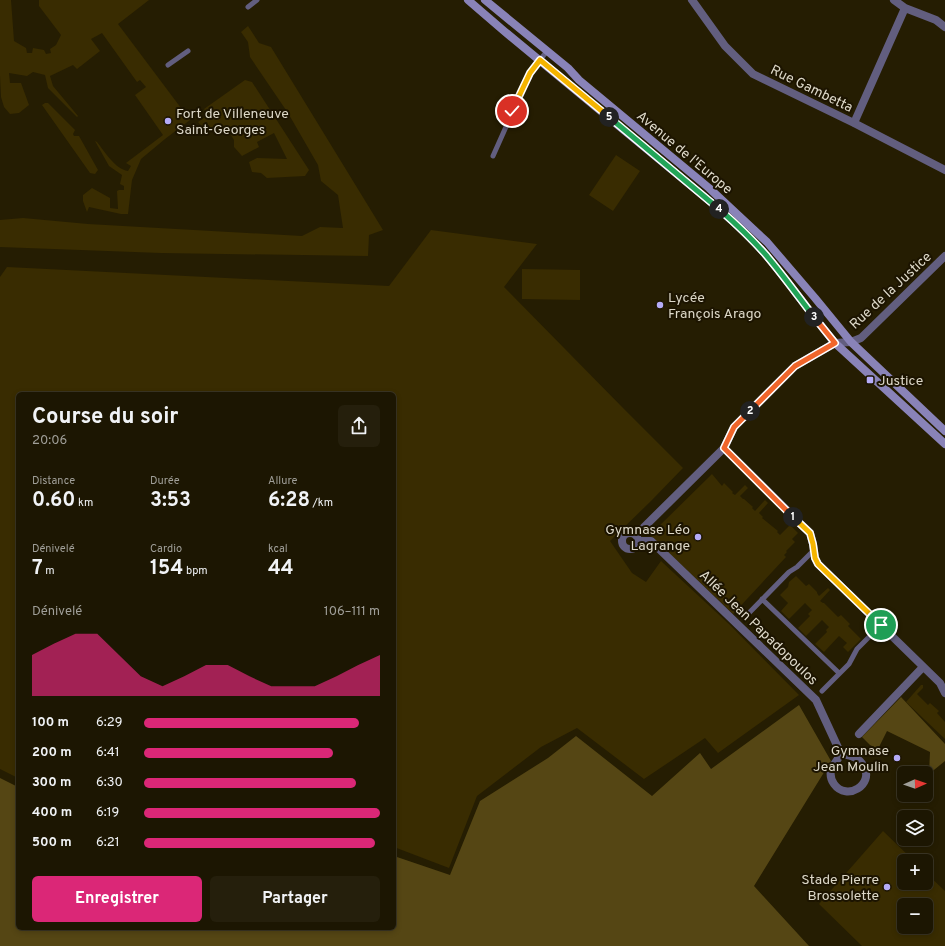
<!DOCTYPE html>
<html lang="fr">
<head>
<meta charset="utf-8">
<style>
	body { margin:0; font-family:Overpass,sans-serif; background:#251f0c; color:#f1f3f6; height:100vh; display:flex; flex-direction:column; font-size:15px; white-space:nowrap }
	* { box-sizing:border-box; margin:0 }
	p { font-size:13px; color:#a09f99 }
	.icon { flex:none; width:22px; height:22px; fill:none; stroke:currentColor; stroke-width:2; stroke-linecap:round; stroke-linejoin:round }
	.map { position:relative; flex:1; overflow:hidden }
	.side { position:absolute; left:16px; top:392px; width:380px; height:538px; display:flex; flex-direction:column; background:#1c1602; border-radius:6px; box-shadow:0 2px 6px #0003,0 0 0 1px #3a3524 }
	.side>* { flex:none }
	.needle { width:26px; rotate:88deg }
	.buttons { position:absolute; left:897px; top:766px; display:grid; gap:8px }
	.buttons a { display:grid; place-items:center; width:36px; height:36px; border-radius:6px; background:#1c1602; box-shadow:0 2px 6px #0003,0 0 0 1px #3a3524; font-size:20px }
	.pin { position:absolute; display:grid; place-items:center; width:34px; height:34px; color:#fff; margin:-17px; border:2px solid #fff; border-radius:50%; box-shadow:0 1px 4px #0007 }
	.km { position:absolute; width:20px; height:20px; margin:-10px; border-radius:50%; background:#222; color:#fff; font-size:11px; line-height:20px; text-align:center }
	.round { display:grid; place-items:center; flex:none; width:42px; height:42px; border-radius:6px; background:#251f0c }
	.headline { display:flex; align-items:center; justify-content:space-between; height:68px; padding:0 16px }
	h1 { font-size:22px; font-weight:700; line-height:30px }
	.figures { display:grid; grid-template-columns:repeat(3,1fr); gap:6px; height:68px; padding:4px 16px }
	.figures div { display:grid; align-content:center }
	.figures b { font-size:20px; font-weight:700 }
	.figures small { font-size:11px; font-weight:400 }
	.figures p { font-size:11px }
	.chart { height:112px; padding:8px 16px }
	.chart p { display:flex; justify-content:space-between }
	.chart svg { width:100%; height:72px; margin-top:4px; fill:#db2777; opacity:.7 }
	.primary-button { display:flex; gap:8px; margin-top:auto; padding:8px 16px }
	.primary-button a { flex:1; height:46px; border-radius:6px; background:#db2777; color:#fff; font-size:16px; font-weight:700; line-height:46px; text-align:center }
	.primary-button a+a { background:#251f0c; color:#f1f3f6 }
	ul { padding:0 16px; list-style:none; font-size:13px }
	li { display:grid; grid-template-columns:64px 48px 1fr; align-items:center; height:30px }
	li i { height:10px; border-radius:5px; background:#db2777 }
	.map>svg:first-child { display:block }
	.green { fill:#392c01; fill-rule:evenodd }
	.forest { fill:#554614 }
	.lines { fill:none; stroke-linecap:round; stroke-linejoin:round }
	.service { stroke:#625e7f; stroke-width:5 }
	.minor { stroke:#625e7f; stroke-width:8 }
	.tertiary { stroke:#625e7f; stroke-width:8 }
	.secondary { stroke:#8983b8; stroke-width:8 }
	.split-1-casing { stroke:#fff; stroke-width:8 }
	.split-2-casing { stroke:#fff; stroke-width:8 }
	.split-3-casing { stroke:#fff; stroke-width:8 }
	.split-4-casing { stroke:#fff; stroke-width:8 }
	.split-5-casing { stroke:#fff; stroke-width:8 }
	.split-6-casing { stroke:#fff; stroke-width:8 }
	.split-1 { stroke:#f5b400; stroke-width:5 }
	.split-2 { stroke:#f0652b; stroke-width:5 }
	.split-3 { stroke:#f0652b; stroke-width:5 }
	.split-4 { stroke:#22a559; stroke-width:5 }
	.split-5 { stroke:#22a559; stroke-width:5 }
	.split-6 { stroke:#f5b400; stroke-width:5 }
	.poi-dot { fill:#b5acf8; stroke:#1c1400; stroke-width:1.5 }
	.labels { text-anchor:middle; stroke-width:4; stroke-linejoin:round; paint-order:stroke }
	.street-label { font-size:14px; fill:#ddd8c8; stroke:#1c1400 }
	.poi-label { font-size:14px; fill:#ddd8c8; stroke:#1c1400; text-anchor:start }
</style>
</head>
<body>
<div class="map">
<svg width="945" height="946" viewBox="0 0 945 946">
	<rect width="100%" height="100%" fill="#251d02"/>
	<!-- green -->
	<path class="green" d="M 0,0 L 11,0 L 14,41 L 26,48 L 27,53 L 32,53 L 33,48 L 44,50 L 46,54 L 51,53 L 50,49 L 56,45 L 61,35 L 39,6 L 39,0 L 149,0 L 118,24 L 190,120 L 165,139 L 141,159 L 132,180 L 128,214 L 121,214 L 89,207 L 87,212 L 83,201 L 83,195 L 92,188 L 110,198 L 110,208 L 118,209 L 117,191 L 119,190 L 124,190 L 124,186 L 120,184 L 122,175 L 109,166 L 95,141 L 97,142 C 105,152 115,169 128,171 L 131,166 L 126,163 L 163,135 L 135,95 L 146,87 L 140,80 L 137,82 L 102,33 L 91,39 L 100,51 L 77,69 L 73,65 L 50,76 L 53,86 L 78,116 L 77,117 L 48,88 L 45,75 L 33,72 L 27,76 L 9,73 L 10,83 L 21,83 L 29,105 L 19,113 L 10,114 L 4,107 L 1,97 L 0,76 Z
		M 248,26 L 259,43 L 271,47 L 383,230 L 369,235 L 368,256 L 161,253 L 0,247 L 0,220 L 23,218 L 88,224 L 302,236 L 320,227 L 343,228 L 338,195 L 321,181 L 318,165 L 288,113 L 250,57 L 248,42 L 241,32 Z
		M 245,80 L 252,82 L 309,170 L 305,176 L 267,178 L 261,173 L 252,172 L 249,162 L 257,158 L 287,159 L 274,133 L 257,142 L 259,147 L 242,156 L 234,147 L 234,140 L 229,132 L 225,134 L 217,129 L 203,128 L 198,122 L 208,115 L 204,109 Z
		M 45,103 L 48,103 L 75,130 L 73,134 L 74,136 L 79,136 L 98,170 L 95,174 L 90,173 L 42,105 Z
		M 616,155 L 640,171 L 613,211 L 589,195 Z
		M 431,230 L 537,244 L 504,287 L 624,409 L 683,468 L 651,501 L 610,541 L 632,573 L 646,582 L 661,561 L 730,625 L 799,695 L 718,753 L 705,738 L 644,779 L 577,728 L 541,747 L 477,796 L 449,868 L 394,847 L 394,394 L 18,394 L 18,778 L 0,769 L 0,277 L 7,267 L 389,286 Z
		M 522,269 L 580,270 L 580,300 L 522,299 Z
		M 712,474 L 722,486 L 724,483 L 733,492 L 732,493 L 735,495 L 745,485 L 748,488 L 740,496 L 743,499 L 744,499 L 753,507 L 752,508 L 755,511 L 765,500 L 768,503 L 759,513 L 763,517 L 762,518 L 778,531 L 777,532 L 780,535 L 790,525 L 798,533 L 792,539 L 795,542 L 786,551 L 787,552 L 784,555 L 786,557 L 733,614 L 650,535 Z
		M 796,576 L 806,586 L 809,584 L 817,592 L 817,593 L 819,596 L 828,588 L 830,590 L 820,601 L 823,603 L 824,603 L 838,617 L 841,615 L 850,624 L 848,626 L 861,639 L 848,652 L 843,647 L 847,643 L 839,636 L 824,652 L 815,644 L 827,632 L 826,630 L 829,627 L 822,620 L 806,636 L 798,628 L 810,616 L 808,614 L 812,610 L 805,603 L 789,619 L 781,611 L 788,603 L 780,595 L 788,587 L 789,582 Z
		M 921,685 L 923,685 L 923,688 L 917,694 L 928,705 L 930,703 L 939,711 L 937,713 L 945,722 L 945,739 L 906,702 Z
		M 883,831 L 914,861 L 904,861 L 904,883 L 926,883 L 926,873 L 945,891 L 945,946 L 862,946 L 819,904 ZM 904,905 L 926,905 L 926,927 L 904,927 Z"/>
	<!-- forest -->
	<path class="forest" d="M 901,697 L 945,744 L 945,761 L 929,774 L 930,752 L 887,731 L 878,749 L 870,745 L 862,737 Z
		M 799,705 L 831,761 L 754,886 L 809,946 L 0,946 L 0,778 L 18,787 L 18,928 L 394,928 L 394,856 L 450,875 L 480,801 L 548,758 L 576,736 L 652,796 L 700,753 L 711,769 Z"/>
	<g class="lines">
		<!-- service -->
		<path class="service" d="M 248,7 L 257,0
			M 168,65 L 188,51
			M 493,156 L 530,73 L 547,51
			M 762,599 L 839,673
			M 746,616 L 789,572 L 797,567 L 813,551
			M 822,691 L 849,664 L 857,649 L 881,625"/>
		<!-- minor -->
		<path class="minor" d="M 692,0 L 725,46 L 753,74 L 854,123 L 945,170
			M 894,0 L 905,8 L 936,20 L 945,27
			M 854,123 L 905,8
			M 724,448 L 810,533 L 813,544 L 815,558 L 818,564 L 940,683 L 945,693
			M 636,535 L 724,448 L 734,427 L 795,366 L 835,343 L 851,342 L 861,338 L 945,256
			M 638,541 L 651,541 L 816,700 L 841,754
			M 859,734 L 923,667
			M 841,754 C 852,756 859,757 864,767 C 874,784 847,802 834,784 C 831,780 830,775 831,770 C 833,765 838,759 841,754 Z"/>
		<!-- tertiary -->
		<path class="tertiary" d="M622 541a8 8 0 1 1 16 0a8 8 0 1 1-16 0Z"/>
		<!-- secondary -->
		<path class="secondary" d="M 468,0 L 504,31 L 701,194 C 724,213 747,233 766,255 C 790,284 811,314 835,343 L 945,444
			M 485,0 L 568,68 L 579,80 L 709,188 L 767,242 L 815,298 L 851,342 L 945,431"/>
	</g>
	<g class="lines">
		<!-- split-1 casing -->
		<g class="split-1-casing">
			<path id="split-1" d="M 793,517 L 810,533 L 813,544 L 815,558 L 818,564 L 881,625"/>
		</g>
		<!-- split-2 casing -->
		<g class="split-2-casing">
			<path id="split-2" d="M 750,411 L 734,427 L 724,448 L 793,517"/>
		</g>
		<!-- split-3 casing -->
		<g class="split-3-casing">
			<path id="split-3" d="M 750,411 L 795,366 L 835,343 L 814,317"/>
		</g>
		<!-- split-4 casing -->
		<g class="split-4-casing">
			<path id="split-4" d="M 719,209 C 735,223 752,239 766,255 C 783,275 798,296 814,317"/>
		</g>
		<!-- split-5 casing -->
		<g class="split-5-casing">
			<path id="split-5" d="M 609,117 L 719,209"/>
		</g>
		<!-- split-6 casing -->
		<g class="split-6-casing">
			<path id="split-6" d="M 512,111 L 530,73 L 540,60 L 609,117"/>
		</g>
		<!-- split-1 -->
		<use href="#split-1" class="split-1"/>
		<!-- split-2 -->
		<use href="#split-2" class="split-2"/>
		<!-- split-3 -->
		<use href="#split-3" class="split-3"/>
		<!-- split-4 -->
		<use href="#split-4" class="split-4"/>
		<!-- split-5 -->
		<use href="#split-5" class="split-5"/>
		<!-- split-6 -->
		<use href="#split-6" class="split-6"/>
	</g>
	<!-- markers -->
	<g class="poi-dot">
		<circle cx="168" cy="121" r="4"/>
		<circle cx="660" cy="305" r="4"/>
		<rect x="866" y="376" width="8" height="8" rx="2"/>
		<circle cx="698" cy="537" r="4"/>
		<circle cx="897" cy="758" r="4"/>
		<circle cx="887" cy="887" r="4"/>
	</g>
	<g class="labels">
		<!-- street labels -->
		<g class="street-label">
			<text transform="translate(812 88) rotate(26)" y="5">Rue Gambetta</text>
			<text transform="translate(685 152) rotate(40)" y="5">Avenue de l'Europe</text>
			<text transform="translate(890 290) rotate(-43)" y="5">Rue de la Justice</text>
			<text transform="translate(759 627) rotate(44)" y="5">Allée Jean Papadopoulos</text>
		</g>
		<!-- poi labels -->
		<g class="poi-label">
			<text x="176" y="118">Fort de Villeneuve<tspan x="176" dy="16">Saint-Georges</tspan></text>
			<text x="668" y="302">Lycée<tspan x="668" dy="16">François Arago</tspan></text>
			<text x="878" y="385">Justice</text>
			<text x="690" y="534" text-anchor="end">Gymnase Léo<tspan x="690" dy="16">Lagrange</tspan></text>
			<text x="889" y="755" text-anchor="end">Gymnase<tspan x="889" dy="16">Jean Moulin</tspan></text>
			<text x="879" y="884" text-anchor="end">Stade Pierre<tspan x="879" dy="16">Brossolette</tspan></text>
		</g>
	</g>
</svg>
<div class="buttons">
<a><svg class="needle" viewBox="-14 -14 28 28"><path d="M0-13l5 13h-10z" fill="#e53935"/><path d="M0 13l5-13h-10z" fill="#a09f99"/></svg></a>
<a><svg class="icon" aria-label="layers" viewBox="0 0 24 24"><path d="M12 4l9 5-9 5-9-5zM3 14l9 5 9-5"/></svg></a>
<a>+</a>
<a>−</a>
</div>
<div class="pin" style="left:881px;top:625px;background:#1e9e55"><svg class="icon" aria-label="arrive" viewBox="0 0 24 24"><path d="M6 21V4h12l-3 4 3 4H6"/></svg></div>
<div class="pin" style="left:512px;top:111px;background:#d93025"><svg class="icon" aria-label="check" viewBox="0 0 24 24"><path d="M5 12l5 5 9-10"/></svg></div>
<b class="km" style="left:793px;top:517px">1</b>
<b class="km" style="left:750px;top:411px">2</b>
<b class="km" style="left:814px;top:317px">3</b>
<b class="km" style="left:719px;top:209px">4</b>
<b class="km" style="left:609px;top:117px">5</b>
<section class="side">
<div class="headline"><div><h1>Course du soir</h1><p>20:06</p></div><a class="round"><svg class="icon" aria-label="share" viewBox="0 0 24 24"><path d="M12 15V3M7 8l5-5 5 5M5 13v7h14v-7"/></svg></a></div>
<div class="figures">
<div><p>Distance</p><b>0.60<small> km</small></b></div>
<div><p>Durée</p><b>3:53</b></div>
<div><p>Allure</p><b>6:28<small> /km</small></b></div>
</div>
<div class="figures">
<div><p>Dénivelé</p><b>7<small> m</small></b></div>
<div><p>Cardio</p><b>154<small> bpm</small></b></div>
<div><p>kcal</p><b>44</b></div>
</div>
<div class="chart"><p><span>Dénivelé</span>106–111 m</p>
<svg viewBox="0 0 160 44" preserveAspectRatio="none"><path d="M0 44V19L10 12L20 6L30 6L40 19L50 32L60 38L70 32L80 25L90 25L100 32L110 38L120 38L130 38L140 32L150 25L160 19V44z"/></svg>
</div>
<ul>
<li><b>100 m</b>6:29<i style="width:91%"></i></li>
<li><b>200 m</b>6:41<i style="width:80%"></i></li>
<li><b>300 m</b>6:30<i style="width:90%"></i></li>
<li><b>400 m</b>6:19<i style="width:100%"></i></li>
<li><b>500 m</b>6:21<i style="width:98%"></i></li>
</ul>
<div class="primary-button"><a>Enregistrer</a><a>Partager</a></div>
</section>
</div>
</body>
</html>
